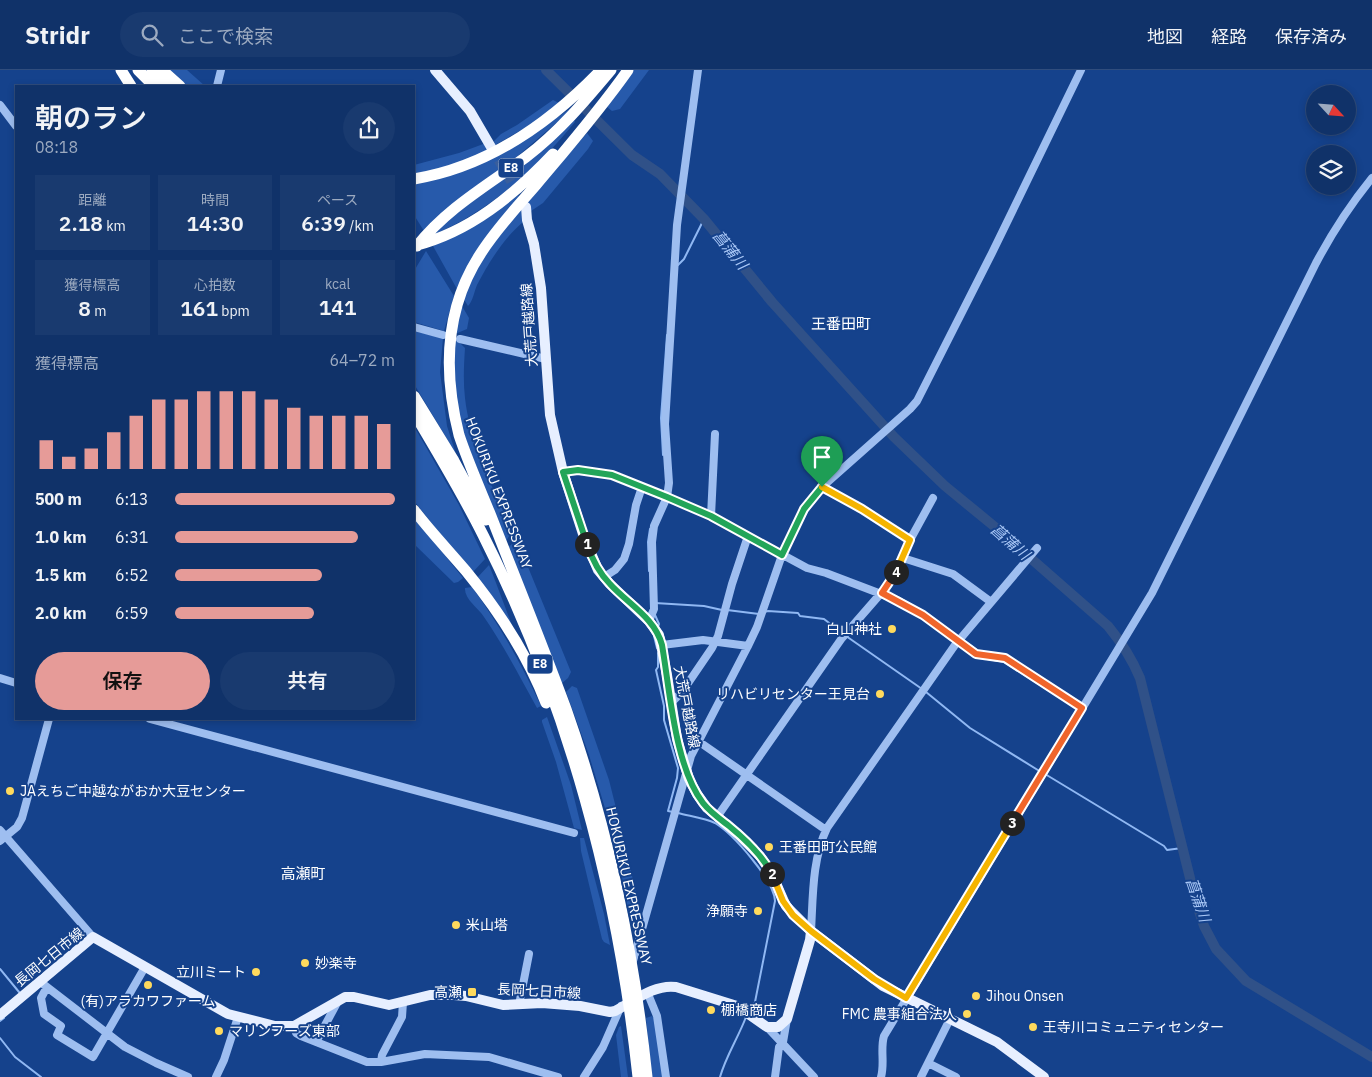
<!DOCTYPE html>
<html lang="ja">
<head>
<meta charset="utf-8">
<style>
	body { margin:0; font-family:"IBM Plex Sans","Noto Sans JP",sans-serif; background:#193a6f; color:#f1f3f6; height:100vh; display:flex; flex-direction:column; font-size:19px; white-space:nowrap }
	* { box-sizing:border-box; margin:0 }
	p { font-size:16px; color:#9caac0 }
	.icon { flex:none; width:28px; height:28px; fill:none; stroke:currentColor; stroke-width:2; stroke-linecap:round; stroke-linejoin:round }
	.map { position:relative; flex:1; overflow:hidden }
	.side { position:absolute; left:15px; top:15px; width:400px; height:635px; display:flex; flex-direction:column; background:#103269; border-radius:0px; box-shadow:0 2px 8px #0003,0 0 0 1px #304d7d }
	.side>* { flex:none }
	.needle { width:32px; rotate:116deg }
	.buttons { position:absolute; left:1306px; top:15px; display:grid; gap:10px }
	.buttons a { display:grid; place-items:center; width:50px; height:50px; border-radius:50%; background:#103269; box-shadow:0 2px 8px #0003,0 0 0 1px #304d7d; font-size:25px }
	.pin { position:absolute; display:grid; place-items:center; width:42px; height:42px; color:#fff; margin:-51px -21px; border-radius:50% 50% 50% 0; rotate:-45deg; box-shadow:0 0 5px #0007 }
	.pin .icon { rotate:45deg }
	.km { position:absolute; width:25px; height:25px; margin:-12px; border-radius:50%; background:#222; color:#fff; font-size:14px; line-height:25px; text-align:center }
	.round { display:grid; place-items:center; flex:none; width:52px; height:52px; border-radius:26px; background:#193a6f }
	.head { display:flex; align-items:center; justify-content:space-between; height:85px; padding:0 20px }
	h1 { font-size:28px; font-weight:600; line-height:38px }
	.figures { display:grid; grid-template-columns:repeat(3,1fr); gap:8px; height:85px; padding:5px 20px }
	.figures div { display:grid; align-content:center; border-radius:0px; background:#193a6f; text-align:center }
	.figures b { font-size:21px; font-weight:600 }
	.figures small { font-size:14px; font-weight:400 }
	.figures p { font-size:14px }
	.chart { height:140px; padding:10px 20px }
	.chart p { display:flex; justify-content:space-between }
	.chart svg { width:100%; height:90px; margin-top:5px; stroke:#e69b98; stroke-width:6 }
	.primary-button { display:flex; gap:10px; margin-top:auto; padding:10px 20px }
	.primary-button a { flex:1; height:58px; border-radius:30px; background:#e69b98; color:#111; font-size:20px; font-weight:600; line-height:58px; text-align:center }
	.primary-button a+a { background:#193a6f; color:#f1f3f6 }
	ul { padding:0 20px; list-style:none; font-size:16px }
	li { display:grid; grid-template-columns:80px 60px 1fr; align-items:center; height:38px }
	li i { height:12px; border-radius:6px; background:#e69b98 }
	header { display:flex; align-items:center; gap:30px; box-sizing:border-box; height:70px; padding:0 25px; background:#103269; border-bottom:1px solid #304d7d }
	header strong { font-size:24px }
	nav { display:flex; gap:28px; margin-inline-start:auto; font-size:18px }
	.search { width:350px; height:45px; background:#193a6f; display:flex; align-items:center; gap:12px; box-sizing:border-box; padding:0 18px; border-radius:28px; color:#9caac0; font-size:19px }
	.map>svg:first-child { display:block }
	.green { fill:#275aab }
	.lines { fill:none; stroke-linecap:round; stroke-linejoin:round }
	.stream { stroke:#90b8f3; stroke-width:2 }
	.river { stroke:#305188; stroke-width:10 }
	.major-tunnel { stroke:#385e9d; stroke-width:10; stroke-dasharray:10 5; stroke-linecap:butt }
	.minor { stroke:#9ebef0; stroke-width:8 }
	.major { stroke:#e7efff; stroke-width:10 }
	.highway { stroke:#fff; stroke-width:11 }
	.split-1-casing { stroke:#fff; stroke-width:10 }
	.split-2-casing { stroke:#fff; stroke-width:10 }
	.split-3-casing { stroke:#fff; stroke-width:10 }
	.split-4-casing { stroke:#fff; stroke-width:10 }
	.split-5-casing { stroke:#fff; stroke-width:10 }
	.split-1 { stroke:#22a559; stroke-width:6 }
	.split-2 { stroke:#22a559; stroke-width:6 }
	.split-3 { stroke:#f5b400; stroke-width:6 }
	.split-4 { stroke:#f0652b; stroke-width:6 }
	.split-5 { stroke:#f5b400; stroke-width:6 }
	.poi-dot { fill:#ffda5d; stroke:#15428c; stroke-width:2 }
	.labels { text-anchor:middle; stroke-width:4; stroke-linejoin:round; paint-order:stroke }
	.shield { fill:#15428c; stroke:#b9c6dc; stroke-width:1 }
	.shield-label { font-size:12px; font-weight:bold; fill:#fff }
	.street-label { font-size:14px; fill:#fff; stroke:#15428c }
	.poi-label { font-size:14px; fill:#fff; stroke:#15428c; text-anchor:start }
	.water-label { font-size:15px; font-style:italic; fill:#aac8f7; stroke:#15428c }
	.neighbourhood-label { font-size:15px; fill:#fff; stroke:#15428c }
</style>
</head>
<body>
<header>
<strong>Stridr</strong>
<div class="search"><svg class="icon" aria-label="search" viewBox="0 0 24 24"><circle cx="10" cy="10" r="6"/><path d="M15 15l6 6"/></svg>ここで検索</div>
<nav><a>地図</a><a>経路</a><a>保存済み</a></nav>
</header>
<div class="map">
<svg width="1372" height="1007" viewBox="0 0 1372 1007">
	<rect width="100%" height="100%" fill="#15428c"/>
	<!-- green -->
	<path class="green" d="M 168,0 L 187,0 L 205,16 L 185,16 Z
		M 634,0 L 649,0 L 620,39 L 612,41 L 607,37 Z
		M 553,30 L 559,33 L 535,52 L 495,75 L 494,71 L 501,64 L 517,55 Z
		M 568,40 L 569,42 L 506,96 L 424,161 L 414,145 L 414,113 L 549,53 Z
		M 574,50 L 575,52 C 537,99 489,141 433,165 L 442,155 Z
		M 587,63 L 593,71 L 588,79 L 543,133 L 531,141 L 526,132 Z
		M 486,73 L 490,80 L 447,97 L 414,104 L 414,95 L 459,83 Z
		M 517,124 L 520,128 L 457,219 L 433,176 Z
		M 521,139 L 523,152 C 504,168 489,192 477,215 C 474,222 473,231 468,236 L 463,228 L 476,199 L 497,167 Z
		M 426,181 L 454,226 L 444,261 L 414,252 L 414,201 Z
		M 462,236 L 469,248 L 467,259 L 455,264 Z
		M 414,261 L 443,268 L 440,302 L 447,356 L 456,384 L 414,314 Z
		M 454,271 L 460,273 L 465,278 C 464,294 463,311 465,328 C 470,374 494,419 512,461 L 505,473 L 455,340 Z
		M 414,356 L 459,435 L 485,489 L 472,503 L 414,431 Z
		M 414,447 L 463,508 L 458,512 L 454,513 L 414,474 Z
		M 512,474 L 519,475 L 571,602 L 568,608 L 561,614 L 507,478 Z
		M 489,495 L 493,505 L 518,571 L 477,508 Z
		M 472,517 C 500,556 521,593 541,636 L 537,638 C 520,607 504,576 484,547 C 478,538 464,529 465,518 Z
		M 572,616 L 577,618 L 609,710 L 623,766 L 618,770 L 614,768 L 589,685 L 566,622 Z
		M 547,647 L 571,715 L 582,760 L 574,758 L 556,692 L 542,652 L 542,650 Z
		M 580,768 L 584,768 L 604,844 L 610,875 L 604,872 L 602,869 L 581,781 Z
		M 618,775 L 626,780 L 640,840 L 638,847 L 632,859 L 616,776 Z
		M 652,946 L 655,949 L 663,1007 L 652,1007 L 646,948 Z
		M 621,956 L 628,1007 L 621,1007 L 616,965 L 619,957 Z"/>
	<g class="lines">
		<!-- stream -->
		<path class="stream" d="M 678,195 L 684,189 L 704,149
			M 663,385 L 661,348 L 667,265
			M 649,501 L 648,472 L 650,459
			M 655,533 L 704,536 L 722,540
			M 727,540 L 759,544
			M 764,542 L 768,541 L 798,543 L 800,546 L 824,549 L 842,563
			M 655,545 L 659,554 L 658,557
			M 654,566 L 657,578
			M 846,566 L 922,619
			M 658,583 L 658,597 L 656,600 L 664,636 L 664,650 L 678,698 L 677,708 L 668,741 L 673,742
			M 926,622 L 970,658 L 1041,702
			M 1045,704 L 1164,776 L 1167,780 L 1182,778
			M 678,743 C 689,746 705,748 715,753 C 733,764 774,810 775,831 L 755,932 L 750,942
			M 0,899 L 19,922
			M 0,951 L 4,948
			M 0,968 L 15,987 L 41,1007
			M 720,1007 C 726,986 738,968 746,947"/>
		<!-- river -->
		<path class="river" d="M 546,0 L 632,85 L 660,104 L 704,149 L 772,232 L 894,367 L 945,416 L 995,457 L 1108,556 C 1122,573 1132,589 1140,608 L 1196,832 L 1204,856 L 1216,879 L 1246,911 L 1372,987"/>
		<!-- major-tunnel -->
		<path class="major-tunnel" d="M 491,77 L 519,125"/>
		<!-- minor -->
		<path class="minor" d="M 217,16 L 221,0
			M 0,35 L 16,56
			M 414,257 L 443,265
			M 460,269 L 546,289
			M 563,402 L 577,400 L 612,405 L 667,427 L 711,446 L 807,498 L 826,503 L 897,530 L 923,545 L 977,584 L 1005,589 L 1082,638
			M 822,417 L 862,439 L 910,470
			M 711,446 L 715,364
			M 903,488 L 953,504 L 991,532
			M 604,507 L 615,500 L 624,489 L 629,474 L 636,435 L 642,417
			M 649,551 L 654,539 L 652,472 L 654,456 L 667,427 L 669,413 L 665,354 L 677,155 L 698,0
			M 662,575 L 703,570 L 748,576
			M 0,608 L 16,613
			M 671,633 L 682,622 L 712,578 L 718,566 L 732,514 L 748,466
			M 150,649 L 574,763
			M 698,671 L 826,760
			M 717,747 L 842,568 L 889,514 L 900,495 L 910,470 L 933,428
			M 0,760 L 93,867
			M 0,771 L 17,757 L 22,748 L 49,649
			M 811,861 C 813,827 812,789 827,758 L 955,575 L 1037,478
			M 633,891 L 691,686 L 748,576 L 757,557 L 782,485 L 798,451 L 805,439 L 822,417 L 910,339 L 917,331 L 992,183 L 1081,0
			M 43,914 L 125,977 L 156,993 L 188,1007
			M 47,917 L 41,928 L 44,944 L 61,956 L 57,965 L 93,987 L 145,897
			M 648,924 L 657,946 L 666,1007
			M 519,935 L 529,884
			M 294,956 L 296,963 L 301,966 L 367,992 L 381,992 L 425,984 L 489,987 L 558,1007
			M 767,957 L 814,1007
			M 316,972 L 338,931
			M 381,992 L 382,985 L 402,947 L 403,932
			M 928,993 L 956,1007
			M 216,1007 L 224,990 L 238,947
			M 584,1007 L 603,977 L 621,936
			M 775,1007 L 779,977 L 783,972 L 787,949
			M 881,1007 C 885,993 880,979 884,966 L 1152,523 L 1316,193 C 1332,163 1350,135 1372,108
			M 921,1007 L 950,949"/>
		<!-- major -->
		<path class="major" d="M 435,0 L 470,41 L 491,77
			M 526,137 L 527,150 L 534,174 L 541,218 L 550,345 L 563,402 L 583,464 L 598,500 L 609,513 L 649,551 L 659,565 L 667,605 L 677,669 L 689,709 L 697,724 L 707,738 L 739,765 L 760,786 L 771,802 L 786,836 L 811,861 L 883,916 L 997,972 L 1044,1007
			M 0,945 L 93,867 L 228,944 L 275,956 L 294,956 L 345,927 L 354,927 L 389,935 L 430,925 L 454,925 L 466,926 L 503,935 L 542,933 L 580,936 L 610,942 L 615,941 C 634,931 654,914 676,917 L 737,936 L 767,957 L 778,957 L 787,949 L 810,870 L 811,861"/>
		<!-- highway -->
		<path class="highway" d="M 121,0 L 131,16
			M 138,0 L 154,16
			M 152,0 L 167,16
			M 162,0 L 180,16
			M 628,0 C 600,40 567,78 536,115 C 517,137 497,158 481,183 C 444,239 443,302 459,365 C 468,392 480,419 491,446 C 516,510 542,574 566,639 C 608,758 634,882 647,1007
			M 414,109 C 488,97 550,53 601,0
			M 414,176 C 470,162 514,125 553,84
			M 417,176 C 447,138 488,115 526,87 C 559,62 585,31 611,0
			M 414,326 L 454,391 L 486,450
			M 414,343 C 438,383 462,423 483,465 C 568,633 618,819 638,1007
			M 414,440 C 430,461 449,481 466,501 C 498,540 528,586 546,633"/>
	</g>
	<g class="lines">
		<!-- split-1 casing -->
		<g class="split-1-casing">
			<path id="split-1" d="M 587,474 L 563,402 L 578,400 L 612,405 L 667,427 L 711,446 L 782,485 L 804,439 L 822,417"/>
		</g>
		<!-- split-2 casing -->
		<g class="split-2-casing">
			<path id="split-2" d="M 587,474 C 592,489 599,503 610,514 C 628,534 655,548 662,575 C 670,621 675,697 703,733 C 710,742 720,749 729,756 C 745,769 762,785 772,804"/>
		</g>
		<!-- split-3 casing -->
		<g class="split-3-casing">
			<path id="split-3" d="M 772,804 L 783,831 L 793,845 L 811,861 L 874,909 L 906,928 L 1012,753"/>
		</g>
		<!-- split-4 casing -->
		<g class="split-4-casing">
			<path id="split-4" d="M 896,502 L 882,523 L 923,545 L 976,584 L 1005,588 L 1082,638 L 1012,753"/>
		</g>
		<!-- split-5 casing -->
		<g class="split-5-casing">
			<path id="split-5" d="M 822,417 L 862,439 L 910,470 L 896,502"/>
		</g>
		<!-- split-1 -->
		<use href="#split-1" class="split-1"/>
		<!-- split-2 -->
		<use href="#split-2" class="split-2"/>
		<!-- split-3 -->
		<use href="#split-3" class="split-3"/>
		<!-- split-4 -->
		<use href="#split-4" class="split-4"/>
		<!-- split-5 -->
		<use href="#split-5" class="split-5"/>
	</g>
	<!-- markers -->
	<g class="poi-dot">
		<circle cx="892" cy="559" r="5"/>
		<circle cx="880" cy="624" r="5"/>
		<circle cx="10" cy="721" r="5"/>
		<circle cx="769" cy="777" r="5"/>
		<circle cx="758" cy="841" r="5"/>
		<circle cx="456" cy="855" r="5"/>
		<circle cx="305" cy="893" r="5"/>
		<circle cx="256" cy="902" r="5"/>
		<circle cx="148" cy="915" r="5"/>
		<rect x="467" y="917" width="10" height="10" rx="2.5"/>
		<circle cx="976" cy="926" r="5"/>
		<circle cx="711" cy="940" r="5"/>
		<circle cx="967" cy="944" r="5"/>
		<circle cx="1033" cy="957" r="5"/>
		<circle cx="219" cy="961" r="5"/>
	</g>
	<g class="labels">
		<!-- shield labels -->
		<g class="shield">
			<rect x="498.5" y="88.5" width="25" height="19" rx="4"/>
			<rect x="527.5" y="584.5" width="25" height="19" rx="4"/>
		</g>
		<g class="shield-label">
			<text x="511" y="102">E8</text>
			<text x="540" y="598">E8</text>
		</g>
		<!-- street labels -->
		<g class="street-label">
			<text transform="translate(529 255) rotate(-94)" y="5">大荒戸越路線</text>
			<text transform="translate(499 423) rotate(69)" y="5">HOKURIKU EXPRESSWAY</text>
			<text transform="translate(687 637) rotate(79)" y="5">大荒戸越路線</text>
			<text transform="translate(629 816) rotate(77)" y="5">HOKURIKU EXPRESSWAY</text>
			<text transform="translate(49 887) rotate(-39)" y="5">長岡七日市線</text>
			<text transform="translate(539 921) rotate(3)" y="5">長岡七日市線</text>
		</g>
		<!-- poi labels -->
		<g class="poi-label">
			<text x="882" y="564" text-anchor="end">白山神社</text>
			<text x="870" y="629" text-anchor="end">リハビリセンター王見台</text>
			<text x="20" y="726">JAえちご中越ながおか大豆センター</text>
			<text x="779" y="782">王番田町公民館</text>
			<text x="748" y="846" text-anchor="end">浄願寺</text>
			<text x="466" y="860">米山塔</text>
			<text x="315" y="898">妙楽寺</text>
			<text x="246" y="907" text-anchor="end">立川ミート</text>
			<text x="462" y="927" text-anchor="end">高瀬</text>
			<text x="986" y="931">Jihou Onsen</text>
			<text x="148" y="936" text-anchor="middle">(有)アラカワファーム</text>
			<text x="721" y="945">棚橋商店</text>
			<text x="957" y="949" text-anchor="end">FMC 農事組合法人</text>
			<text x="1043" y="962">王寺川コミュニティセンター</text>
			<text x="229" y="966">マリンフーズ東部</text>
		</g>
		<!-- water labels -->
		<g class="water-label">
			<text transform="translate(730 180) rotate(51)" y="5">菖蒲川</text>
			<text transform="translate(1010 472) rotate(41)" y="5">菖蒲川</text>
			<text transform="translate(1198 830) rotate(71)" y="5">菖蒲川</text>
		</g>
		<!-- neighbourhood labels -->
		<g class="neighbourhood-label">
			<text x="841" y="259">王番田町</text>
			<text x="303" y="809">高瀬町</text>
		</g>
	</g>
</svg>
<div class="buttons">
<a><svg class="needle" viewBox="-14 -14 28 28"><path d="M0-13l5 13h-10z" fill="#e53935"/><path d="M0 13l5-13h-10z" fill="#9caac0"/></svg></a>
<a><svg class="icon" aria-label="layers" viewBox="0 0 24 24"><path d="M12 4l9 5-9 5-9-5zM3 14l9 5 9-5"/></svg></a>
</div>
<div class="pin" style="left:822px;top:417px;background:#1e9e55"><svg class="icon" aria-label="arrive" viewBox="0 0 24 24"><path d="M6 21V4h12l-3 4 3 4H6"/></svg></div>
<b class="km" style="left:587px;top:474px">1</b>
<b class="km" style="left:772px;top:804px">2</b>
<b class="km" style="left:1012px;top:753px">3</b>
<b class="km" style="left:896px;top:502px">4</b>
<section class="side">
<div class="head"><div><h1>朝のラン</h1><p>08:18</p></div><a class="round"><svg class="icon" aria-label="share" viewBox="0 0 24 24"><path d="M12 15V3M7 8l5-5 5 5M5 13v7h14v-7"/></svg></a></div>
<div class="figures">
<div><p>距離</p><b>2.18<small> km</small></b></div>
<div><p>時間</p><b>14:30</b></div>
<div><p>ペース</p><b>6:39<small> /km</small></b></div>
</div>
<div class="figures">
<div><p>獲得標高</p><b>8<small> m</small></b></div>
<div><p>心拍数</p><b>161<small> bpm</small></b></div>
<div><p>kcal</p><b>141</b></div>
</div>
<div class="chart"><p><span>獲得標高</span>64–72 m</p>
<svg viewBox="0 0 160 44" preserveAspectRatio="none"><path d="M5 44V30M15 44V38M25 44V34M35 44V26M45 44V18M55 44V10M65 44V10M75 44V6M85 44V6M95 44V6M105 44V10M115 44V14M125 44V18M135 44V18M145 44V18M155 44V22"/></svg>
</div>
<ul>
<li><b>500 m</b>6:13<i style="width:100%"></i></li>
<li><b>1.0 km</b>6:31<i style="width:83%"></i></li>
<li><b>1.5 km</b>6:52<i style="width:67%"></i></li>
<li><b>2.0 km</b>6:59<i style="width:63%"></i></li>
</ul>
<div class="primary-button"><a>保存</a><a>共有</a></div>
</section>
</div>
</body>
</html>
